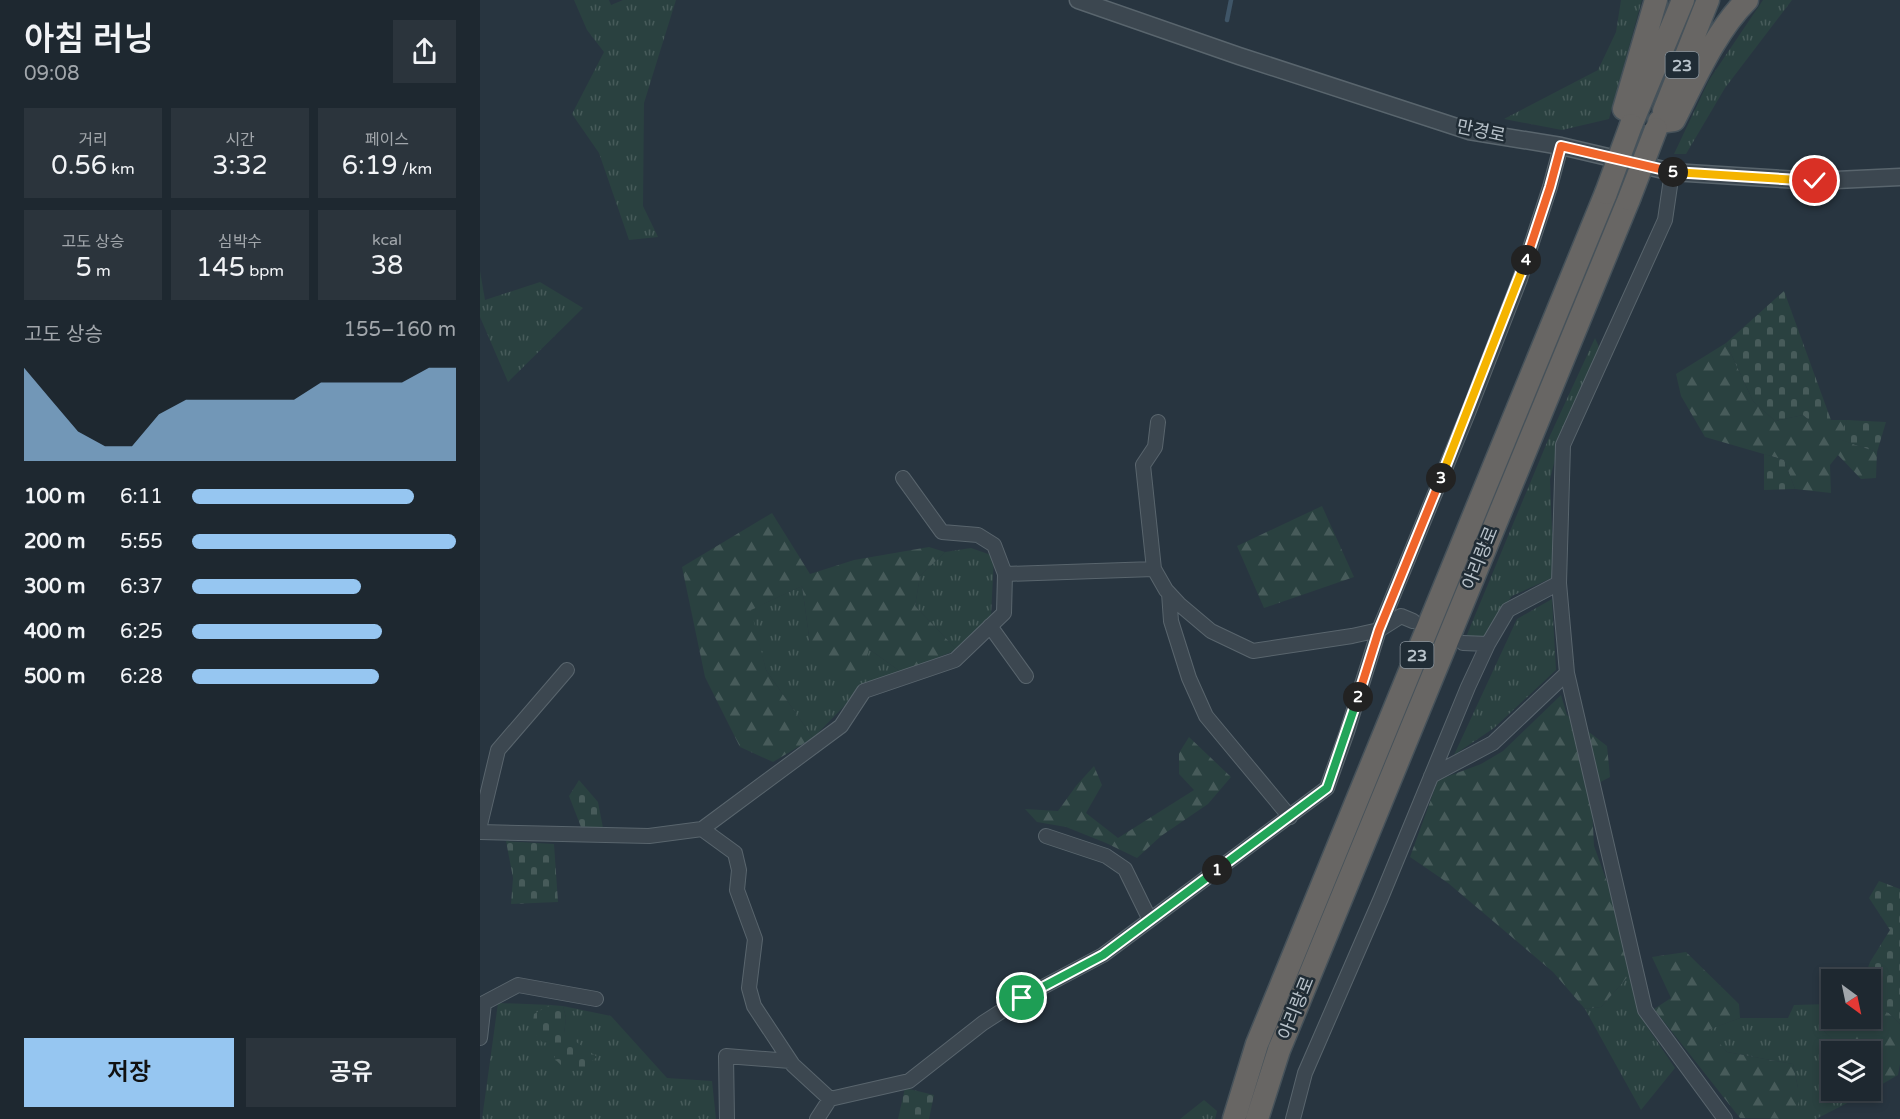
<!DOCTYPE html>
<html lang="ko">
<head>
<meta charset="utf-8">
<style>
	body { margin:0; font-family:"Varela Round","Noto Sans KR",sans-serif; background:#2b343c; color:#f1f3f6; height:100vh; display:flex; flex-direction:column; font-size:22px; white-space:nowrap }
	* { box-sizing:border-box; margin:0 }
	p { font-size:20px; color:#a1a6ab }
	.icon { flex:none; width:33px; height:33px; fill:none; stroke:currentColor; stroke-width:2; stroke-linecap:round; stroke-linejoin:round }
	.map { position:relative; flex:1; overflow:hidden }
	.panel { display:flex; flex-direction:column; background:#1e2830; width:480px }
	.panel>* { flex:none }
	.needle { width:39px; rotate:147deg }
	.tools { position:absolute; left:1341px; top:969px; display:grid; gap:12px }
	.tools a { display:grid; place-items:center; width:60px; height:60px; border-radius:0px; background:#1e2830; box-shadow:0 3px 9px #0003,0 0 0 2px #3c444c; font-size:30px }
	.pin { position:absolute; display:grid; place-items:center; width:51px; height:51px; color:#fff; margin:-26px; border:3px solid #fff; border-radius:50%; box-shadow:0 2px 6px #0007 }
	.km { position:absolute; width:30px; height:30px; margin:-15px; border-radius:50%; background:#222; color:#fff; font-size:16px; line-height:30px; text-align:center }
	.round { display:grid; place-items:center; flex:none; width:63px; height:63px; border-radius:0px; background:#2b343c }
	.headline { display:flex; align-items:center; justify-content:space-between; height:102px; padding:0 24px }
	h1 { font-size:33px; font-weight:600; line-height:45px }
	.figures { display:grid; grid-template-columns:repeat(3,1fr); gap:9px; height:102px; padding:6px 24px }
	.figures div { display:grid; align-content:center; border-radius:0px; background:#2b343c; text-align:center }
	.figures b { font-size:26px; font-weight:600 }
	.figures small { font-size:16px; font-weight:400 }
	.figures p { font-size:16px }
	.chart { height:168px; padding:12px 24px }
	.chart p { display:flex; justify-content:space-between }
	.chart svg { width:100%; height:108px; margin-top:6px; fill:#96c6f1; opacity:.7 }
	.button { display:flex; gap:12px; margin-top:auto; padding:12px 24px }
	.button a { flex:1; height:69px; border-radius:0px; background:#96c6f1; color:#111; font-size:24px; font-weight:600; line-height:69px; text-align:center }
	.button a+a { background:#2b343c; color:#f1f3f6 }
	ul { padding:0 24px; list-style:none; font-size:20px }
	li { display:grid; grid-template-columns:96px 72px 1fr; align-items:center; height:45px }
	li i { height:15px; border-radius:8px; background:#96c6f1 }
	main { display:flex; flex:1; min-height:0 }
	.map>svg:first-child { display:block }
	.grass { fill:url(#grass-tufts) }
	.forest { fill:url(#forest-firs) }
	.cemetery { fill:url(#cemetery-stones) }
	.lines { fill:none; stroke-linecap:round; stroke-linejoin:round }
	.stream { stroke:#3f5567; stroke-width:4.5 }
	.minor-casing { stroke:#59656d; stroke-width:16 }
	.tertiary-casing { stroke:#59656d; stroke-width:19 }
	.trunk-casing { stroke:#46525a; stroke-width:25 }
	.minor { stroke:#3c4750; stroke-width:14 }
	.tertiary { stroke:#3c4750; stroke-width:16 }
	.trunk { stroke:#686664; stroke-width:22 }
	.trunk-bridge-casing { stroke:#46525a; stroke-width:25; stroke-linecap:butt }
	.trunk-bridge { stroke:#686664; stroke-width:22 }
	.split-1-casing { stroke:#fff; stroke-width:12 }
	.split-2-casing { stroke:#fff; stroke-width:12 }
	.split-3-casing { stroke:#fff; stroke-width:12 }
	.split-4-casing { stroke:#fff; stroke-width:12 }
	.split-5-casing { stroke:#fff; stroke-width:12 }
	.split-6-casing { stroke:#fff; stroke-width:12 }
	.split-1 { stroke:#22a559; stroke-width:8 }
	.split-2 { stroke:#22a559; stroke-width:8 }
	.split-3 { stroke:#f0652b; stroke-width:8 }
	.split-4 { stroke:#f5b400; stroke-width:8 }
	.split-5 { stroke:#f0652b; stroke-width:8 }
	.split-6 { stroke:#f5b400; stroke-width:8 }
	.labels { text-anchor:middle; stroke-width:5; stroke-linejoin:round; paint-order:stroke }
	.shield { fill:#202c35; stroke:#8a959d; stroke-width:1.5 }
	.shield-label { font-size:16px; font-weight:bold; fill:#b8c2ca }
	.street-label { font-size:18px; fill:#b8c2ca; stroke:#202c35 }
</style>
</head>
<body>
<main>
<section class="panel">
<div class="headline"><div><h1>아침 러닝</h1><p>09:08</p></div><a class="round"><svg class="icon" aria-label="share" viewBox="0 0 24 24"><path d="M12 15V3M7 8l5-5 5 5M5 13v7h14v-7"/></svg></a></div>
<div class="figures">
<div><p>거리</p><b>0.56<small> km</small></b></div>
<div><p>시간</p><b>3:32</b></div>
<div><p>페이스</p><b>6:19<small> /km</small></b></div>
</div>
<div class="figures">
<div><p>고도 상승</p><b>5<small> m</small></b></div>
<div><p>심박수</p><b>145<small> bpm</small></b></div>
<div><p>kcal</p><b>38</b></div>
</div>
<div class="chart"><p><span>고도 상승</span>155–160 m</p>
<svg viewBox="0 0 160 44" preserveAspectRatio="none"><path d="M0 44V6L10 19L20 32L30 38L40 38L50 25L60 19L70 19L80 19L90 19L100 19L110 12L120 12L130 12L140 12L150 6L160 6V44z"/></svg>
</div>
<ul>
<li><b>100 m</b>6:11<i style="width:84%"></i></li>
<li><b>200 m</b>5:55<i style="width:100%"></i></li>
<li><b>300 m</b>6:37<i style="width:64%"></i></li>
<li><b>400 m</b>6:25<i style="width:72%"></i></li>
<li><b>500 m</b>6:28<i style="width:71%"></i></li>
</ul>
<div class="button"><a>저장</a><a>공유</a></div>
</section>
<div class="map">
<svg width="1420" height="1119" viewBox="0 0 1420 1119">
	<defs>
		<pattern id="grass-tufts" width="24" height="20" patternUnits="userSpaceOnUse" patternTransform="scale(1.5)"><rect width="24" height="20" fill="#2a4140"/><path d="M3 7l-1-3M5 7V3M7 7l1-3M15 17l-1-3M17 17v-4M19 17l1-3" fill="none" stroke="#475b5a"/></pattern>
		<pattern id="forest-firs" width="22" height="20" patternUnits="userSpaceOnUse" patternTransform="scale(1.5)"><rect width="22" height="20" fill="#2a4140"/><path d="M5 1l3.5 6h-7zM16 11l3.5 6h-7z" fill="#475b5a"/></pattern>
		<pattern id="cemetery-stones" width="16" height="16" patternUnits="userSpaceOnUse" patternTransform="scale(1.5)"><rect width="16" height="16" fill="#2a4140"/><path d="M2 7V4a2 2 0 0 1 4 0v3zM10 15v-3a2 2 0 0 1 4 0v3z" fill="#475b5a"/></pattern>
	</defs>
	<rect width="100%" height="100%" fill="#283540"/>
	<!-- grass -->
	<path class="grass" d="M 94,0 L 129,0 L 131,5 L 143,0 L 196,0 L 164,103 L 163,206 L 178,237 L 149,240 L 119,153 L 92,114 L 124,52 L 107,30 Z
		M 1141,0 L 1162,0 L 1129,119 L 1082,130 L 1024,119 L 1118,70 L 1136,32 Z
		M 1283,0 L 1312,0 L 1245,88 L 1206,154 L 1194,154 L 1229,80 Z
		M 0,271 L 5,300 L 60,282 L 103,308 L 28,382 L 0,317 Z
		M 1115,338 L 1119,347 L 1076,455 L 1070,479 L 1074,577 L 1032,596 L 1003,637 L 986,637 L 1068,440 Z
		M 491,548 L 514,556 L 511,616 L 477,650 L 435,606 L 440,576 L 465,552 Z
		M 322,586 L 330,643 L 389,649 L 421,672 L 385,685 L 333,738 L 286,670 L 270,610 Z
		M 1072,599 L 1076,670 L 1014,728 L 974,755 L 1037,619 Z
		M 1151,973 L 1164,1022 L 1195,1068 L 1161,1110 L 1105,1009 L 1121,1007 Z
		M 18,1003 L 72,1005 L 84,1033 L 86,1018 L 83,1006 L 131,1016 L 187,1078 L 232,1081 L 236,1119 L 2,1119 Z
		M 1351,1004 L 1351,1009 L 1341,1028 L 1365,1051 L 1352,1052 L 1352,1090 L 1387,1091 L 1385,1094 L 1336,1119 L 1318,1119 L 1318,1088 L 1313,1064 L 1247,1052 L 1227,1030 L 1260,1018 L 1308,1018 L 1314,1005 Z
		M 724,1100 L 737,1111 L 735,1119 L 700,1119 Z"/>
	<!-- forest -->
	<path class="forest" d="M 1246,343 L 1273,401 L 1295,421 L 1323,415 L 1329,420 L 1367,420 L 1359,439 L 1397,452 L 1396,478 L 1381,479 L 1358,455 L 1350,465 L 1351,493 L 1315,489 L 1304,460 L 1225,437 L 1201,396 L 1196,374 Z
		M 842,506 L 874,577 L 784,608 L 757,546 Z
		M 292,513 L 330,574 L 374,560 L 449,547 L 465,552 L 440,576 L 435,606 L 477,650 L 421,672 L 389,649 L 382,675 L 367,680 L 330,643 L 322,586 L 271,610 L 286,670 L 333,738 L 293,762 L 260,747 L 225,677 L 202,567 Z
		M 1081,695 L 1087,715 L 1127,746 L 1130,777 L 1111,787 L 1114,846 L 1145,931 L 1151,973 L 1121,1007 L 1105,1009 L 1073,972 L 968,883 L 930,857 L 958,780 L 1001,764 L 1023,751 Z
		M 709,737 L 751,777 L 728,804 L 681,836 L 657,858 L 626,843 L 586,827 L 557,822 L 545,809 L 578,811 L 596,786 L 614,766 L 622,785 L 606,813 L 638,838 L 714,790 L 699,774 L 699,753 Z
		M 1206,952 L 1259,1004 L 1260,1018 L 1228,1030 L 1247,1052 L 1313,1064 L 1318,1088 L 1318,1119 L 1260,1118 L 1174,1009 L 1191,998 L 1172,957 Z
		M 1391,1006 L 1409,1013 L 1420,1024 L 1420,1064 L 1418,1075 L 1385,1094 L 1387,1091 L 1390,1090 L 1390,1052 L 1365,1051 L 1341,1028 L 1351,1009 L 1352,1018 L 1390,1018 Z"/>
	<!-- cemetery -->
	<path class="cemetery" d="M 1304,291 L 1351,420 L 1329,420 L 1323,415 L 1295,421 L 1273,401 L 1246,343 Z
		M 1367,420 L 1406,422 L 1397,452 L 1358,439 Z
		M 1284,454 L 1304,460 L 1315,489 L 1284,490 Z
		M 99,780 L 118,802 L 123,828 L 101,827 L 89,796 Z
		M 26,841 L 74,844 L 78,902 L 31,904 L 33,878 Z
		M 1399,881 L 1420,889 L 1420,1024 L 1409,1013 L 1391,1006 L 1390,980 L 1384,979 L 1390,962 L 1410,930 L 1389,898 Z
		M 70,1005 L 83,1006 L 86,1018 L 84,1033 L 117,1057 L 100,1071 L 86,1070 L 75,1059 L 75,1044 L 62,1042 L 52,1030 L 54,1014 Z
		M 425,1088 L 454,1095 L 449,1119 L 418,1119 Z"/>
	<g class="lines">
		<!-- stream -->
		<path class="stream" d="M 747,20 L 751,0"/>
		<!-- minor casing -->
		<g class="minor-casing">
			<path id="minor" d="M 1192,172 L 1185,220 L 1083,445 L 1079,583 L 1087,673 L 1165,1010 L 1245,1119
				M 678,422 L 675,447 L 663,465 L 674,569 L 686,590 L 699,604 L 731,631 L 773,651 L 872,636 L 899,630 L 921,616 L 933,621
				M 423,478 L 462,532 L 498,535 L 514,545 L 525,574
				M 689,593 L 691,621 L 709,678 L 726,716 L 810,817
				M 510,626 L 546,676
				M 983,643 L 1008,644 L 1028,610 L 1079,583
				M 951,776 L 1013,743 L 1087,673
				M 0,825 L 18,750 L 87,670
				M 222,829 L 255,853 L 259,870 L 257,890 L 275,939 L 269,988 L 274,1006 L 313,1065 L 350,1099
				M 0,832 L 169,836 L 222,829 L 361,726 L 384,691 L 475,660 L 524,613 L 525,574 L 674,569
				M 566,836 L 626,856 L 645,869 L 670,920
				M 0,1038 L 4,1003 L 38,985 L 116,999
				M 247,1119 L 246,1056 L 310,1061
				M 337,1119 L 350,1099 L 429,1081 L 503,1023 L 542,998 L 623,955 L 847,788 L 867,732 L 899,630 L 988,413 L 1040,279 L 1070,187 L 1081,146
				M 813,1119 L 825,1073 L 901,898 L 988,687 L 1008,644"/>
		</g>
		<!-- tertiary casing -->
		<g class="tertiary-casing">
			<path id="tertiary" d="M 598,0 L 759,56 L 989,131 L 1081,146 L 1192,172 L 1335,181 L 1420,177"/>
		</g>
		<!-- trunk casing -->
		<g class="trunk-casing">
			<path id="trunk" d="M 1147,110 L 1144,109 L 1176,0
				M 1184,111 L 1228,0
				M 1179,122 L 1194,120 C 1214,81 1236,30 1267,0
				M 1151,125 L 1203,0
				M 754,1119 L 777,1044 L 1126,193
				M 777,1119 L 799,1050 L 1149,199"/>
		</g>
		<!-- minor -->
		<use href="#minor" class="minor"/>
		<!-- tertiary -->
		<use href="#tertiary" class="tertiary"/>
		<!-- trunk -->
		<use href="#trunk" class="trunk"/>
		<!-- trunk-bridge casing -->
		<g class="trunk-bridge-casing">
			<path id="trunk-bridge" d="M 1126,193 L 1151,125
				M 1149,199 L 1176,129"/>
		</g>
		<!-- trunk-bridge -->
		<use href="#trunk-bridge" class="trunk-bridge"/>
	</g>
	<g class="lines">
		<!-- split-1 casing -->
		<g class="split-1-casing">
			<path id="split-1" d="M 542,998 L 623,955 L 737,870"/>
		</g>
		<!-- split-2 casing -->
		<g class="split-2-casing">
			<path id="split-2" d="M 737,870 L 847,788 L 878,697"/>
		</g>
		<!-- split-3 casing -->
		<g class="split-3-casing">
			<path id="split-3" d="M 878,697 L 899,630 L 961,478"/>
		</g>
		<!-- split-4 casing -->
		<g class="split-4-casing">
			<path id="split-4" d="M 961,478 L 1046,260"/>
		</g>
		<!-- split-5 casing -->
		<g class="split-5-casing">
			<path id="split-5" d="M 1046,260 L 1070,187 L 1081,146 L 1193,172"/>
		</g>
		<!-- split-6 casing -->
		<g class="split-6-casing">
			<path id="split-6" d="M 1193,172 L 1335,181"/>
		</g>
		<!-- split-1 -->
		<use href="#split-1" class="split-1"/>
		<!-- split-2 -->
		<use href="#split-2" class="split-2"/>
		<!-- split-3 -->
		<use href="#split-3" class="split-3"/>
		<!-- split-4 -->
		<use href="#split-4" class="split-4"/>
		<!-- split-5 -->
		<use href="#split-5" class="split-5"/>
		<!-- split-6 -->
		<use href="#split-6" class="split-6"/>
	</g>
	<g class="labels">
		<!-- shield labels -->
		<g class="shield">
			<rect x="1185.5" y="52" width="33" height="26" rx="4.5"/>
			<rect x="920.5" y="642" width="33" height="26" rx="4.5"/>
		</g>
		<g class="shield-label">
			<text x="1202" y="71">23</text>
			<text x="937" y="661">23</text>
		</g>
		<!-- street labels -->
		<g class="street-label">
			<text transform="translate(1001 131) rotate(12)" y="6">만경로</text>
			<text transform="translate(1000 558) rotate(-68)" y="6">아리랑로</text>
			<text transform="translate(816 1008) rotate(-68)" y="6">아리랑로</text>
		</g>
	</g>
</svg>
<div class="tools">
<a><svg class="needle" viewBox="-14 -14 28 28"><path d="M0-13l5 13h-10z" fill="#e53935"/><path d="M0 13l5-13h-10z" fill="#a1a6ab"/></svg></a>
<a><svg class="icon" aria-label="layers" viewBox="0 0 24 24"><path d="M12 4l9 5-9 5-9-5zM3 14l9 5 9-5"/></svg></a>
</div>
<div class="pin" style="left:542px;top:998px;background:#1e9e55"><svg class="icon" aria-label="arrive" viewBox="0 0 24 24"><path d="M6 21V4h12l-3 4 3 4H6"/></svg></div>
<div class="pin" style="left:1335px;top:181px;background:#d93025"><svg class="icon" aria-label="check" viewBox="0 0 24 24"><path d="M5 12l5 5 9-10"/></svg></div>
<b class="km" style="left:737px;top:870px">1</b>
<b class="km" style="left:878px;top:697px">2</b>
<b class="km" style="left:961px;top:478px">3</b>
<b class="km" style="left:1046px;top:260px">4</b>
<b class="km" style="left:1193px;top:172px">5</b>
</div>
</main>
</body>
</html>
